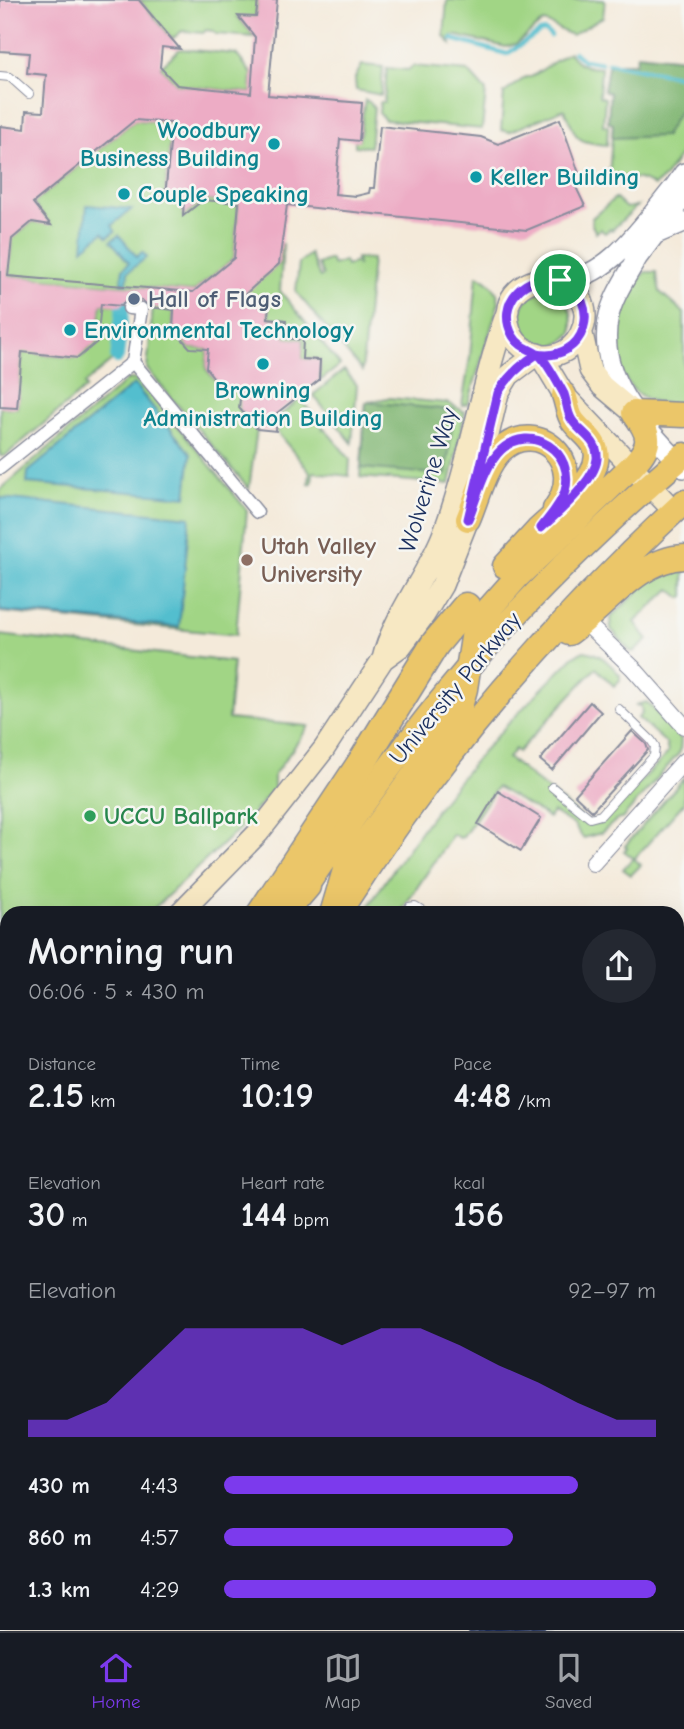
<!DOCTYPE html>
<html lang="en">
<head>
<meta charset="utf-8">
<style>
	body { margin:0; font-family:"Comic Neue",sans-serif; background:#242831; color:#f1f3f6; height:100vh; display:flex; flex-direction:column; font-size:26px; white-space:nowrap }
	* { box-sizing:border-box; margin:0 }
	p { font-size:23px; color:#9ea1a6 }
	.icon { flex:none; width:38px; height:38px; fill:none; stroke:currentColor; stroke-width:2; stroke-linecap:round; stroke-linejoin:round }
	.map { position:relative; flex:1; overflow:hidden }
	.details { position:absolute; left:0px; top:906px; width:684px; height:724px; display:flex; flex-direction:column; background:#171b24; border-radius:21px 21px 0 0; box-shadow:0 7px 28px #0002 }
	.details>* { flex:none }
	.pin { position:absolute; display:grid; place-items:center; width:60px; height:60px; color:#fff; margin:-30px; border:4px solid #fff; border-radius:50%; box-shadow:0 2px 7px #0007 }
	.round { display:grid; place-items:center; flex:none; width:74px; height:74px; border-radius:37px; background:#242831 }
	.head { display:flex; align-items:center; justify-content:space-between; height:119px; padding:0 28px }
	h1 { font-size:38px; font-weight:600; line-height:52px }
	.stats { display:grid; grid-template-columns:repeat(3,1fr); gap:10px; height:119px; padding:7px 28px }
	.stats div { display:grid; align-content:center }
	.stats b { font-size:35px; font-weight:600 }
	.stats small { font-size:19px; font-weight:400 }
	.stats p { font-size:19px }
	.chart { height:196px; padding:14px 28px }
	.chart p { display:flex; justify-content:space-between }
	.chart svg { width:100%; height:126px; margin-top:7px; fill:#7c3aed; opacity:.7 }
	ul { padding:0 28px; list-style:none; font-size:23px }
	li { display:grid; grid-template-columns:112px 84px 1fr; align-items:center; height:52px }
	li i { height:18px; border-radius:9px; background:#7c3aed }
	.menu { display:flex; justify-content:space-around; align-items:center; height:98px; border-top:2px solid #363941; background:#171b24; font-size:19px; color:#9ea1a6 }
	.menu a { display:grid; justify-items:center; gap:4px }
	.menu .active { color:#7c3aed }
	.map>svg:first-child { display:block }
	.green { fill:#a1d585; stroke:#5e8272; stroke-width:2 }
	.forest { fill:#80b672; stroke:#4e7268; stroke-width:2 }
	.water { fill:#52bece; stroke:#367696; stroke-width:2 }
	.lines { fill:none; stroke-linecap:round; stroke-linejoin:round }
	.stream { stroke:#52bece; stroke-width:4.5 }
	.canal { stroke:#52bece; stroke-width:14 }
	.building { fill:#edacc5; fill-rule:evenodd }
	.service-casing { stroke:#888c9c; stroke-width:10 }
	.pedestrian-casing { stroke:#888c9c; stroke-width:15 }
	.minor-casing { stroke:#888c9c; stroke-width:18 }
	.tertiary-casing { stroke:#888c9c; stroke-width:22 }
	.secondary-casing { stroke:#888c9c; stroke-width:24 }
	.primary-casing { stroke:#888c9c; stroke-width:27 }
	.motorway-casing { stroke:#888c9c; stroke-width:31 }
	.service { stroke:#fff; stroke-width:8 }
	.pedestrian { stroke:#fff; stroke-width:12 }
	.minor { stroke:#fff; stroke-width:16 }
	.tertiary { stroke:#fff; stroke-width:19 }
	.secondary { stroke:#f7e8c3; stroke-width:21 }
	.primary { stroke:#ebc669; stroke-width:24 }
	.motorway { stroke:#ebc669; stroke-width:28 }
	.rail { stroke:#1b2f5e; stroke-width:4.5 }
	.route-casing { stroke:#fff; stroke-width:14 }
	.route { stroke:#7c3aed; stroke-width:9 }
	.culture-dot { fill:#0f9aa8; stroke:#f6f6f2; stroke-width:2.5 }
	.service-dot { fill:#5c6f8a; stroke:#f6f6f2; stroke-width:2.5 }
	.education-dot { fill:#8d6e63; stroke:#f6f6f2; stroke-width:2.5 }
	.leisure-dot { fill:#2e9e5b; stroke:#f6f6f2; stroke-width:2.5 }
	.labels { text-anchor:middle; stroke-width:5; stroke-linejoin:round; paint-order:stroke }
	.culture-label { font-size:24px; font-weight:bold; fill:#0d838f; stroke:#f6f6f2; text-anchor:start }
	.service-label { font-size:24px; font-weight:bold; fill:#4e5e75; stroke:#f6f6f2; text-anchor:start }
	.street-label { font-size:24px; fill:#1b2f5e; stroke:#f6f6f2 }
	.education-label { font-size:24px; font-weight:bold; fill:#785e54; stroke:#f6f6f2; text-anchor:start }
	.leisure-label { font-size:24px; font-weight:bold; fill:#27864d; stroke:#f6f6f2; text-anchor:start }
</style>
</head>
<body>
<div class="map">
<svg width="684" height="1631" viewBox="0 0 684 1631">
	<rect width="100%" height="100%" fill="#f6f6f2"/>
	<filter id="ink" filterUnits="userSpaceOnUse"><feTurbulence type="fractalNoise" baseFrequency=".0143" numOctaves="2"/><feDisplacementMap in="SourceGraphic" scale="14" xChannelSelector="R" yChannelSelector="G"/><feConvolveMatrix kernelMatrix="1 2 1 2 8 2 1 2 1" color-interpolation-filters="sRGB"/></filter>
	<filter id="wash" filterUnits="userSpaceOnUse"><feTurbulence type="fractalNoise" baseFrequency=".00686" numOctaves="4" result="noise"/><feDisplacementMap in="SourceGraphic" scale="28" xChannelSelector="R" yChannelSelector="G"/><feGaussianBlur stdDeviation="1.57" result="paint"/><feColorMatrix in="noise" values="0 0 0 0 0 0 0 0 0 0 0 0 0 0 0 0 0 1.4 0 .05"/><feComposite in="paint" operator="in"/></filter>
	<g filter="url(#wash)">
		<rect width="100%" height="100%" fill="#f4eada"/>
		<!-- green -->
		<path class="green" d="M 139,0 L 258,0 L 256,17 L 238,17 L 255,37 L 216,34 L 213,31 L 206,30 L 203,33 L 182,31 L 172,39 Z
			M 447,0 L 605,0 L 603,17 L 572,35 C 561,32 554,24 543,22 L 516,44 L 506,47 L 454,35 L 450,38 L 451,44 L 444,36 Z
			M 180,49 L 236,54 L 252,74 L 251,93 L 177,85 L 160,67 Z
			M 569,52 C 578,65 586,68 601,68 L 599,96 L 605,98 L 603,125 L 608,126 L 607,145 C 572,142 578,138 564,109 L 509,132 L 501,130 L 504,93 L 526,77 L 531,77 Z
			M 622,63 L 684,64 L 684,149 L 665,177 L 654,186 C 637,175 628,179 609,176 L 613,124 L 608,122 L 610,93 L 604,91 L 608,66 Z
			M 362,65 L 383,67 L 381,95 L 356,90 L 355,78 Z
			M 413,66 L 468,71 L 486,91 L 482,129 L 385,120 L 379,113 L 380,102 L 384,102 L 387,68 L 408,70 Z
			M 365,100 L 368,101 L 374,107 L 370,147 L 355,146 L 355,140 L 359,140 Z
			M 135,120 L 172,123 L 165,196 L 184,198 L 183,216 L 203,200 L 239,203 L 234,258 L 193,292 L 8,276 L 12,239 L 32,222 L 50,224 L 33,203 Z
			M 615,198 L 626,208 L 637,206 L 612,230 L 610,229 L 605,233 L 600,229 L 596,233 L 592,225 L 592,218 Z
			M 280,244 L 283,244 L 280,291 L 340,365 L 320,381 L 320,360 L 302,359 L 303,340 L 285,338 L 286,320 L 268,318 L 269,300 L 251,298 L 244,293 L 279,264 Z
			M 310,254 L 320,277 L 323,275 L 318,264 L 330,259 L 333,265 L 344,261 L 346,266 L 356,262 L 358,266 L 356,258 L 372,259 L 362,371 L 296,292 L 299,263 Z
			M 645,272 L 656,272 L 660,292 L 684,313 L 684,404 C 674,403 661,405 652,401 C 612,386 610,336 624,303 C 629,292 638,281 645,272 Z
			M 477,275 C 489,280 498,290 499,302 L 468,404 L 462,405 L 470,357 Z
			M 546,290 C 569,294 573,312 572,333 C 568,336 564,341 559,344 C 525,360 500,298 546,290 Z
			M 27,297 L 39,354 L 77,358 L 97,342 L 101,304 L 120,305 L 114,359 L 84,384 L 86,388 L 5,456 L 0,456 L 0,407 L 17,408 Z
			M 153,307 L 174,310 L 173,329 L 190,348 L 208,349 L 206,369 L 222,388 L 241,390 L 239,409 L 257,429 L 249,489 L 147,369 Z
			M 344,370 L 357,385 L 352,443 L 313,395 Z
			M 128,379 L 140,380 L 247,510 L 236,635 L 0,612 L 0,490 Z
			M 388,398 L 448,403 L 465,412 L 450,484 L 360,477 L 366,402 Z
			M 300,399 L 324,428 L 323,429 L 325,429 L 350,459 L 349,476 L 313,472 L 312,483 L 309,484 L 310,472 L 276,431 L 278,417 Z
			M 684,570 L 684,596 L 681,598 L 670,589 L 635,622 L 648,640 L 634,652 L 630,651 L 611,629 L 610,618 L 651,579 Z
			M 0,635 L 233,662 L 228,719 L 309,726 L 274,775 L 274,789 L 240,828 L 149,913 L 7,914 L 7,1009 L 0,1013 Z
			M 584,651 C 601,653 609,663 620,675 L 620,680 L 614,686 L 596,668 L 518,752 L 515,749 L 508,758 L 588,822 L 596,824 L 603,821 L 668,753 L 666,743 L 638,718 L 642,714 L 641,706 L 635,705 L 647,702 L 681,739 L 680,752 L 622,819 L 618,819 L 601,833 L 583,838 L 574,825 L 553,812 L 549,818 L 497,787 L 463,837 L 459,838 L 453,834 L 400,913 L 364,913 C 395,866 428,819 464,774 C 498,732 537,694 574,656 Z
			M 684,778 L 684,803 L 634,859 L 641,865 L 631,875 L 623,869 L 633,858 L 624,851 L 627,848 L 625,846 Z
			M 684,1346 L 684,1622 L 677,1621 L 677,1347 Z"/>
		<!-- forest -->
		<path class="forest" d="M 637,54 L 684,59 L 684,107 L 678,113 L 665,136 L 612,138 L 613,124 L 608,122 L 610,93 L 604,91 L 608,66 L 622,63 L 636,63 Z
			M 366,402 L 454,410 L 446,475 L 361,468 Z"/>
		<!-- water -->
		<path class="water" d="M 87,205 L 132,209 L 112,225 L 115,231 L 108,237 L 103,232 L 83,249 Z
			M 119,235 L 137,257 L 142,252 L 147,257 L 128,272 L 127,283 L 121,283 L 123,269 L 129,263 L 111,241 Z
			M 134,384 L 191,454 L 186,497 L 27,483 L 28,472 Z
			M 0,498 L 190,517 L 179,627 L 0,611 Z"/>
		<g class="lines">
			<!-- stream -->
			<path class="stream" d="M 452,39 L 507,54 L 540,32 L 545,31 L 551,36
				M 574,52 L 583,60 L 601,63
				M 608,63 L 684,77
				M 677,1420 L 684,1420"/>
			<!-- canal -->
			<path class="canal" d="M 117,357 L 123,306"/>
		</g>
		<g id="blocks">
			<!-- building -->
			<path class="building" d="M 0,0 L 139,0 L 180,49 L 162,47 L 160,67 L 177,85 L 251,93 L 255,37 L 238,16 L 256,17 L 258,0 L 277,0 L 268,95 L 362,103 L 359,141 L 340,139 L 335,194 L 356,196 L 369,193 L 370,188 L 374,188 L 380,126 L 481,137 L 498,144 L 560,119 L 581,179 L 574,183 L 585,206 L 527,230 L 287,205 L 279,264 L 242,297 L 269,300 L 268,318 L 286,320 L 285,338 L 303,340 L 302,359 L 320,360 L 319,380 L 277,413 L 276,431 L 257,429 L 239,408 L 241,390 L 222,388 L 206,368 L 208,349 L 190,348 L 173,329 L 174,310 L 149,307 L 142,300 L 126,300 L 121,306 L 101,304 L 97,342 L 78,358 L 22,352 L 17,408 L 0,407 L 0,126 L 25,129 L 26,111 L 43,112 L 46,75 L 27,73 L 29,53 L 0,51 ZM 135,120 L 172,123 L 165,197 L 184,198 L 183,216 L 203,200 L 239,203 L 234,258 L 193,292 L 8,276 L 12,239 L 32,222 L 51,225 L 33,203 Z
				M 590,702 L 601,712 L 552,770 L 540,760 Z
				M 632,731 L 646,744 L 648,750 L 592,811 L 575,795 Z
				M 498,791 L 541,818 L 521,851 L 478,824 Z"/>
		</g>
	</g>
	<g filter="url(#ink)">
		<use href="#blocks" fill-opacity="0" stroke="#888c9c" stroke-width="2"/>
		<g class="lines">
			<!-- service casing -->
			<g class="service-casing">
				<path id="service" d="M 0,76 L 10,77 L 29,94
					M 552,787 L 590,818 L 601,815 L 654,756 L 655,746 L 651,740 L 619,709
					M 405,914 L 409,907 L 415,906 L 428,914"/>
			</g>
			<!-- pedestrian casing -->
			<g class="pedestrian-casing">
				<path id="pedestrian" d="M 129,308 L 141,309 L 133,362
					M 0,468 L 133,362 L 257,512"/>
			</g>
			<!-- minor casing -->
			<g class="minor-casing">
				<path id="minor" d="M 585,622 L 633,668 L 684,726
					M 593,863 L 684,761"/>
			</g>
			<!-- tertiary casing -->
			<g class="tertiary-casing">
				<path id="tertiary" d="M 656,234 L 684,222
					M 641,251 C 630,272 612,296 608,320 C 597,381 646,427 684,468
					M 634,262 L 684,196
					M 557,279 C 605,286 648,218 675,186 L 684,173"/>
			</g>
			<!-- secondary casing -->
			<g class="secondary-casing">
				<path id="secondary" d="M 557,279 C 527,275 498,296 510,330 C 513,339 519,346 527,350 C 572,377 613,305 560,280
					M 582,334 L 590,370 L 602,386 L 634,413
					M 540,355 L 564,395 L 674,511
					M 383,659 C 392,619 427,576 443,535 C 471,462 481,383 508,310
					M 179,914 L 258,833 L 324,749 L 383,659 L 401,646 L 424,615 L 442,585 L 468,519 L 498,393 L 509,375 L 537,354
					M 0,1035 L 7,1031
					M 0,1440 L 7,1427"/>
			</g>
			<!-- primary casing -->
			<g class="primary-casing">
				<path id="primary" d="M 634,413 L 684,415
					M 468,519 C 477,498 484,467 501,450 C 537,416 589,463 555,509
					M 505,566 C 516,554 527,542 538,530 C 556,513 603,478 596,450 C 593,438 580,431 573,421 C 568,414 567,403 564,395
					M 569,633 C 603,609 640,558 684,557
					M 306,886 C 357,811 409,737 468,668 C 534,591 607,521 684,455
					M 344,904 C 439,756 555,621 684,502
					M 332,914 L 345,870 L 458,714 L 465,689 L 474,631 L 479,620 L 518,576 L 631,467 C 652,445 652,437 634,413"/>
			</g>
			<!-- motorway casing -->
			<g class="motorway-casing">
				<path id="motorway" d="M 261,914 L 364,759 L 435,644 L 466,607
					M 282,914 L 306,886
					M 0,1102 L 7,1100
					M 0,1131 L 7,1131
					M 677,1171 L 684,1171
					M 677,1225 L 684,1225
					M 0,1238 L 7,1238
					M 677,1274 L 684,1273
					M 0,1286 L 7,1286
					M 677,1323 L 684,1322
					M 0,1347 L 7,1343
					M 0,1521 L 7,1494"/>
			</g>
			<!-- service -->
			<use href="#service" class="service"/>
			<!-- pedestrian -->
			<use href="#pedestrian" class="pedestrian"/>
			<!-- minor -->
			<use href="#minor" class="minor"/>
			<!-- tertiary -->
			<use href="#tertiary" class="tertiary"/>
			<!-- secondary -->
			<use href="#secondary" class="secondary"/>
			<!-- primary -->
			<use href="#primary" class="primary"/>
			<!-- motorway -->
			<use href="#motorway" class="motorway"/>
			<!-- rail -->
			<path class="rail" d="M 0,1604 L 7,1604
				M 677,1604 L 684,1603
				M 677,1616 L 684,1616
				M 0,1617 L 7,1617
				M 470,1631 L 566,1624"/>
		</g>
	</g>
	<g class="lines" filter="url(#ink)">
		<!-- route casing -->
		<g class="route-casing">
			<path id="route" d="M 560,280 C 527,271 494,303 513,336 C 521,350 535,349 542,358 C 550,368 558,383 564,394 C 567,402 567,413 572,420 C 580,433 599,440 597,459 C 595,481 557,514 541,528 C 549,517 561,505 565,491 C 576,452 531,422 501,450 C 484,466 477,498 468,519 L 498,393 C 508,376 520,365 537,354 C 585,363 605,301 560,280"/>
		</g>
		<!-- route -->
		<use href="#route" class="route"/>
	</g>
	<!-- markers -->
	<g class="culture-dot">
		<circle cx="274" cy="144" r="7"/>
		<circle cx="476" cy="177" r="7"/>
		<circle cx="124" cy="194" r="7"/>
		<circle cx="70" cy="330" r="7"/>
		<circle cx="263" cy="364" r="7"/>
	</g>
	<circle class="service-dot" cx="134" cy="299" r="7"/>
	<circle class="education-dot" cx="247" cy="560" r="7"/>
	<circle class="leisure-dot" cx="90" cy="816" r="7"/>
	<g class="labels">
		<!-- culture labels -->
		<g class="culture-label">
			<text x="260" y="138" text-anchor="end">Woodbury<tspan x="260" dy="28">Business Building</tspan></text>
			<text x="490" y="185">Keller Building</text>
			<text x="138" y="202">Couple Speaking</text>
			<text x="84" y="338">Environmental Technology</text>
			<text x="263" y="398" text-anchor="middle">Browning<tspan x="263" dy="28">Administration Building</tspan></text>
		</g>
		<!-- service labels -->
		<g class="service-label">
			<text x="148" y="307">Hall of Flags</text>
		</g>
		<!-- street labels -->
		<g class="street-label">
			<text transform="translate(428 480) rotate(-73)" y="8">Wolverine Way</text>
			<text transform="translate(455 688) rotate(-50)" y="8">University Parkway</text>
		</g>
		<!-- education labels -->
		<g class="education-label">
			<text x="261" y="554">Utah Valley<tspan x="261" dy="28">University</tspan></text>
		</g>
		<!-- leisure labels -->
		<g class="leisure-label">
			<text x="104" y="824">UCCU Ballpark</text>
		</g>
	</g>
</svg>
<div class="pin" style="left:560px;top:280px;background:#1e9e55"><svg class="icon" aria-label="arrive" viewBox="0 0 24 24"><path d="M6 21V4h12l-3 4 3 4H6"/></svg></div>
<section class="details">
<div class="head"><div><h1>Morning run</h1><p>06:06 · 5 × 430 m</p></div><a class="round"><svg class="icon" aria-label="share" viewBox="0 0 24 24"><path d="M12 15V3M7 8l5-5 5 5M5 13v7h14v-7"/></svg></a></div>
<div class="stats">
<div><p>Distance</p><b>2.15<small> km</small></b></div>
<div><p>Time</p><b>10:19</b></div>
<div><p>Pace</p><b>4:48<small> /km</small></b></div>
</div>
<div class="stats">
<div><p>Elevation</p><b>30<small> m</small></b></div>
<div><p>Heart rate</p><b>144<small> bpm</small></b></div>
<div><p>kcal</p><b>156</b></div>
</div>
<div class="chart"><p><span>Elevation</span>92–97 m</p>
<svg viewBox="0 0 160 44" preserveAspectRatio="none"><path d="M0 44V38L10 38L20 32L30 19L40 6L50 6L60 6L70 6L80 12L90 6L100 6L110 12L120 19L130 25L140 32L150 38L160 38V44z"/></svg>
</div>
<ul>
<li><b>430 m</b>4:43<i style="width:82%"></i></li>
<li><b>860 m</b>4:57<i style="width:67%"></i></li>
<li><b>1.3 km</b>4:29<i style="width:100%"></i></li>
</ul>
</section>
</div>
<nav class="menu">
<a class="active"><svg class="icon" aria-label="home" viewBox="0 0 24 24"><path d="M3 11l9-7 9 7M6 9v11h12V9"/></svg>Home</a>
<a><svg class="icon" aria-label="map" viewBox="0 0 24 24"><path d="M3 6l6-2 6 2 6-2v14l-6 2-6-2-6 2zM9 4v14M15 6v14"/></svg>Map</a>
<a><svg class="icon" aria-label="saved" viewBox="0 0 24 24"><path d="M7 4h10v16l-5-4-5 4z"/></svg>Saved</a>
</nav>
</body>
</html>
